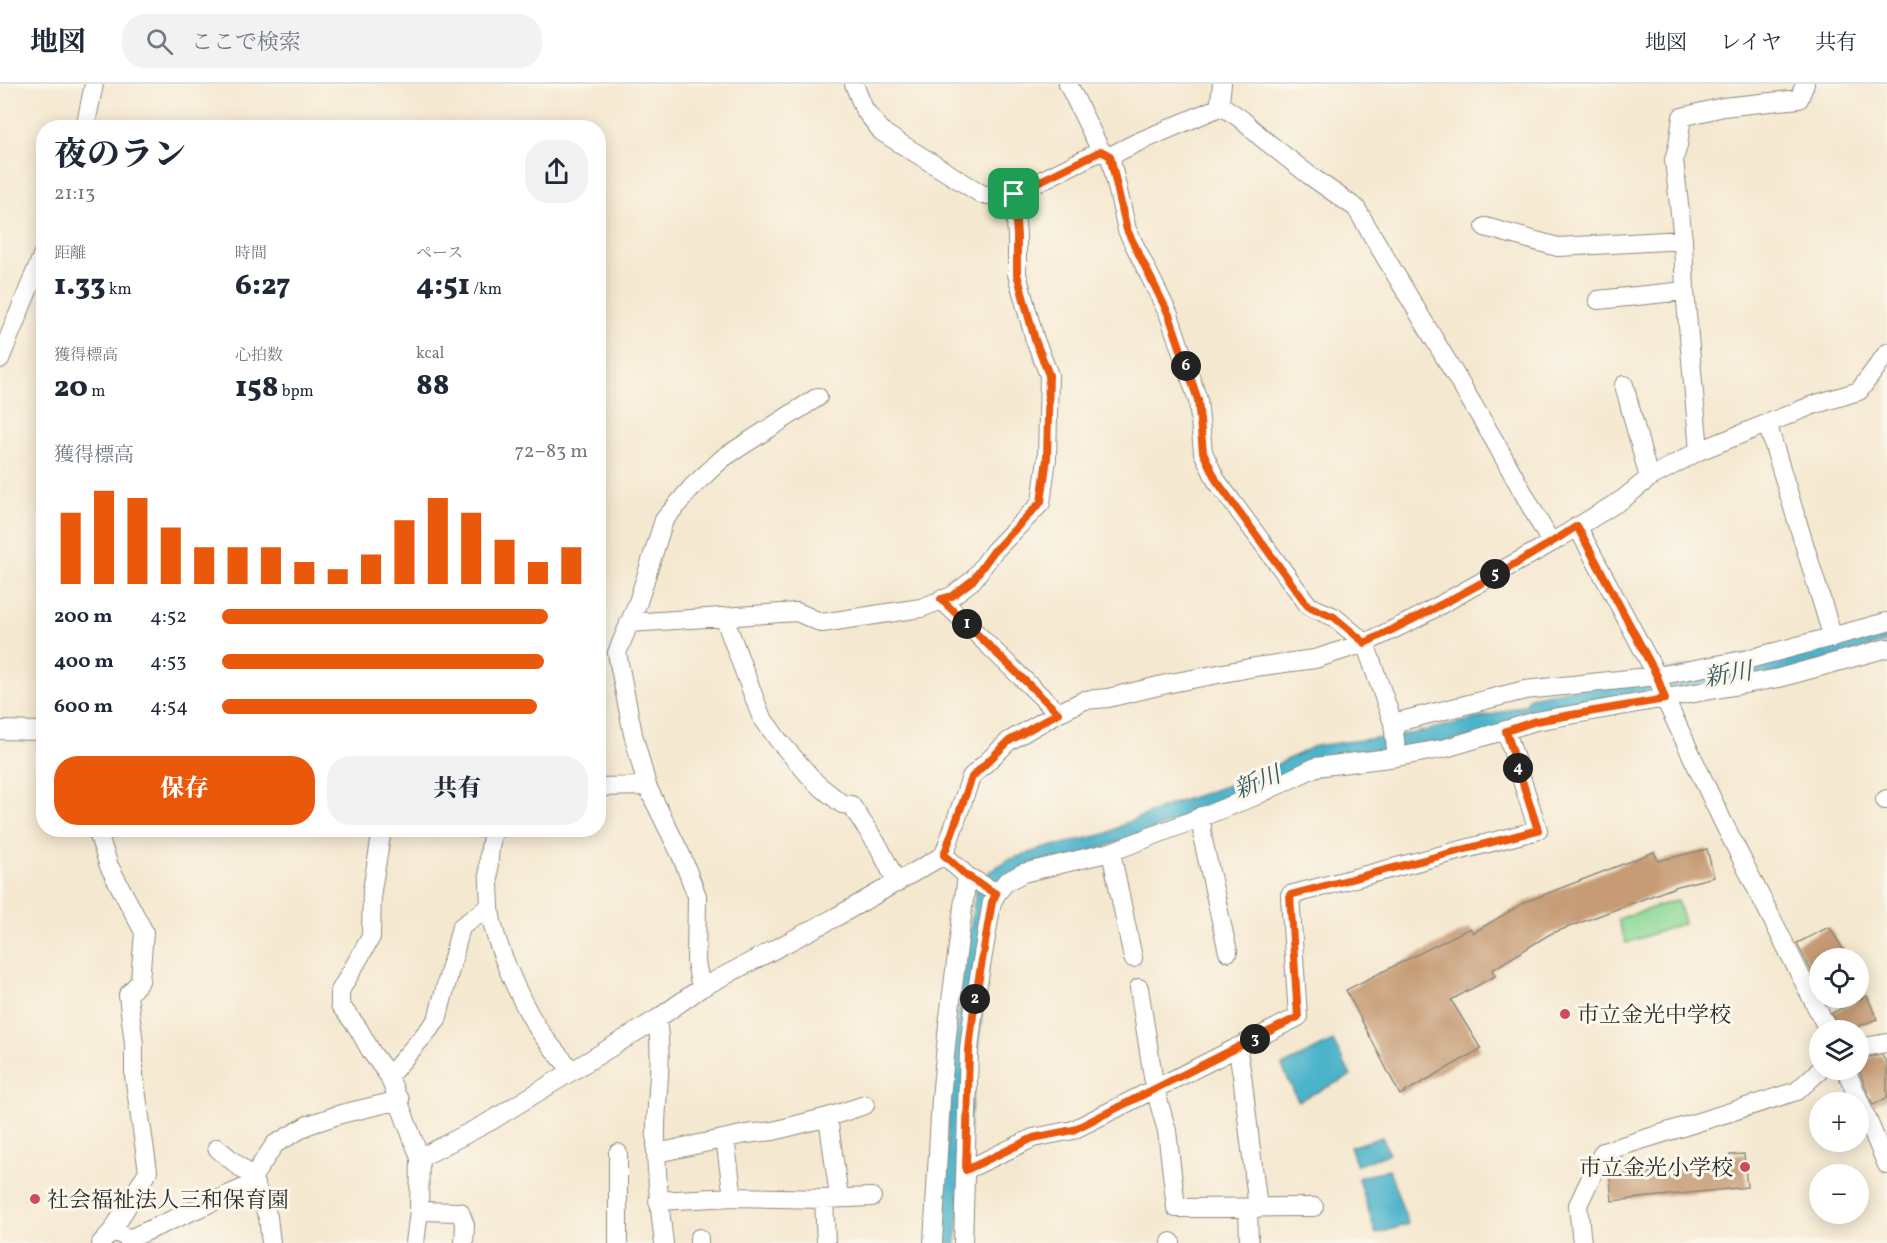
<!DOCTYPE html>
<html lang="ja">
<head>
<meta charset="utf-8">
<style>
	body { margin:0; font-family:Vollkorn,"Noto Serif JP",serif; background:#f2f2f3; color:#1f2937; height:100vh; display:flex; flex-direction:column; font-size:22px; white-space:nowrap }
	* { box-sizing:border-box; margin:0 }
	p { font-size:20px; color:#747a83 }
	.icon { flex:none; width:33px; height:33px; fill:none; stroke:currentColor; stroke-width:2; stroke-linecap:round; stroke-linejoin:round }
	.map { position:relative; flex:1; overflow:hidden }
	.drawer { position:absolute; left:36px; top:36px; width:570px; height:717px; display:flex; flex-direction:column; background:#fff; border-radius:24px; box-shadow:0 3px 15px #0003 }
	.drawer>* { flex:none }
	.controls { position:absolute; left:1809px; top:864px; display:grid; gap:12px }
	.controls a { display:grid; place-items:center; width:60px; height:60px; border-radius:50%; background:#fff; box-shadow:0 3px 15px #0003; font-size:30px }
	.pin { position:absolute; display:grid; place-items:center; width:51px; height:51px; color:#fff; margin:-26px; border-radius:12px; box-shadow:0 3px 9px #0006 }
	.km { position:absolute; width:30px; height:30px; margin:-15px; border-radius:50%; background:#222; color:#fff; font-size:16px; line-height:30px; text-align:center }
	.round { display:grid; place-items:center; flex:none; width:63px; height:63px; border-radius:24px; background:#f2f2f3 }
	.head { display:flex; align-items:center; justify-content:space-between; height:102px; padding:0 18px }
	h1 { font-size:33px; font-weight:800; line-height:45px }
	.metrics { display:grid; grid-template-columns:repeat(3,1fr); gap:9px; height:102px; padding:6px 18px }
	.metrics div { display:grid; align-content:center }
	.metrics b { font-size:30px; font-weight:800 }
	.metrics small { font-size:16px; font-weight:400 }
	.metrics p { font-size:16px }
	.chart { height:168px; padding:12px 18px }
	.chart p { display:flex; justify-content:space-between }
	.chart svg { width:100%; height:108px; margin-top:6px; stroke:#ea580c; stroke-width:6 }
	.primary-button { display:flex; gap:12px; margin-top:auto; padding:12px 18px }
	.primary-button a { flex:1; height:69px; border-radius:24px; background:#ea580c; color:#fff; font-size:24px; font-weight:800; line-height:69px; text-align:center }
	.primary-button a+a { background:#f2f2f3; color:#1f2937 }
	ul { padding:0 18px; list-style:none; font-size:20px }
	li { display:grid; grid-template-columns:96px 72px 1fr; align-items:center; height:45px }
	li i { height:15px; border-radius:8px; background:#ea580c }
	header { display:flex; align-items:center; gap:36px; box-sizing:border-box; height:84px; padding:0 30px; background:#fff; border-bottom:2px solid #e0e1e3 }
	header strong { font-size:28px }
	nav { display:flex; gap:33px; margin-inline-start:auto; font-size:21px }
	.search { width:420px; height:54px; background:#f2f2f3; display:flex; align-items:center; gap:15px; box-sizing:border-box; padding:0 21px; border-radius:24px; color:#747a83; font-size:22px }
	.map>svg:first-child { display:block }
	.green { fill:#8dd997; stroke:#5c8261; stroke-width:1.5 }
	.water { fill:#4cb3ca; stroke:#3c6f7a; stroke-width:1.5 }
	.building { fill:#c69b74 }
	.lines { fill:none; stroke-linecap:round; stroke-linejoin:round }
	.minor-casing { stroke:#908a7e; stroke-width:20 }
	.minor { stroke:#fff; stroke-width:18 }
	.route-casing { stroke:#fff; stroke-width:12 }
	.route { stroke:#ea580c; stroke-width:8 }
	.poi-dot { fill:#d1495b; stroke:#fbf7ec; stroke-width:2 }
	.labels { text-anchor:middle; stroke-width:6; stroke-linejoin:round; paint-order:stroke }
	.poi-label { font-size:22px; fill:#2b2b2b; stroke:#fbf7ec; text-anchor:start }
	.water-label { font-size:24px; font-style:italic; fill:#375b63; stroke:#fbf7ec }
</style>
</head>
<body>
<header>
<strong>地図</strong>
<div class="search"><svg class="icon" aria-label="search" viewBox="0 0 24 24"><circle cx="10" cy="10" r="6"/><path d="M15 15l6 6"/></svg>ここで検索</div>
<nav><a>地図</a><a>レイヤ</a><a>共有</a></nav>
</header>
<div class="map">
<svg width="1887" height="1159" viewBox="0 0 1887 1159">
	<rect width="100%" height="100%" fill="#fbf7ec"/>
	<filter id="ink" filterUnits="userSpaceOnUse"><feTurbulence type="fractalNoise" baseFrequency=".0167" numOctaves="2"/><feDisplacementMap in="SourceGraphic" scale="12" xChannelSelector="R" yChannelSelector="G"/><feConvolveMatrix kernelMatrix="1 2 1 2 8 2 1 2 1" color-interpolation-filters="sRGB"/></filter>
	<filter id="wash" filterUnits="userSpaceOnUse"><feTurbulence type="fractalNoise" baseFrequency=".008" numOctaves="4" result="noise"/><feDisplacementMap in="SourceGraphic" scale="24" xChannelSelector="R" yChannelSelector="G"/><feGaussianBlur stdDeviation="1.35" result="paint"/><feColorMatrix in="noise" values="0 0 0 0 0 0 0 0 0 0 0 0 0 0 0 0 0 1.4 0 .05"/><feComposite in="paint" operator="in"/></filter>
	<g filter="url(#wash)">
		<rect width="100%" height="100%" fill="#f5e8d0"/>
		<!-- green -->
		<path class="green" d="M 1677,816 L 1684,839 L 1626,859 L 1618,835 Z"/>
		<!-- water -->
		<path class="water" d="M 1887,544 L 1887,558 L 1774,591 L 1443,659 L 1400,666 L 1246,712 L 996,802 L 956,1159 L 941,1159 L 950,1005 L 962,894 L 976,807 L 989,788 L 1008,776 L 1041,765 L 1106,750 L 1128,738 L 1172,720 L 1247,695 L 1315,662 L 1415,649 L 1499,629 L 1526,620 L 1530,613 Z
			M 1333,957 L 1351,992 L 1298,1017 L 1282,982 Z
			M 1382,1053 L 1389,1070 L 1357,1081 L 1350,1063 Z
			M 1389,1085 L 1408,1140 L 1376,1150 L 1358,1094 Z"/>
		<g id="blocks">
			<!-- building -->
			<path class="building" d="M 1707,765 L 1714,793 L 1678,802 L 1550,850 L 1492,886 L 1495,892 L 1451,916 L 1481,965 L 1400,1011 L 1346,906 L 1470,844 L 1473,849 L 1525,818 L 1654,768 L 1658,777 Z
				M 1829,843 L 1849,874 L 1820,874 L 1820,904 L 1797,859 Z
				M 1867,912 L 1877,935 L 1849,946 L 1839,946 L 1832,929 Z
				M 1882,971 L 1887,980 L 1887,1014 L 1873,1021 L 1858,984 L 1858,975 Z
				M 1744,1070 L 1747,1103 L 1612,1117 L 1610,1092 L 1730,1080 L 1730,1071 Z"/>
		</g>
	</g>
	<g filter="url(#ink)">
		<use href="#blocks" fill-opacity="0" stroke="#908a7e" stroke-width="1.5"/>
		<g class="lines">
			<!-- minor casing -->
			<g class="minor-casing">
				<path id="minor" d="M 854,0 L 864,25 L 882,48 L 983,111 L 1014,110 L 1101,67
					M 1068,0 L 1101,67 L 1110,72 L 1127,146 L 1169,231 L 1198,316 L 1203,368 L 1216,396 L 1309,522 L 1334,533 L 1365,559 L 1393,639 L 1525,606 L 1657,592 L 1749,575 L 1887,538
					M 1219,24 L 1222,0
					M 85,44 L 94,0
					M 1110,72 L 1136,59 L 1222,22 L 1241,35 L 1262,54 L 1309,91 L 1356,124 L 1494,356 L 1551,459
					M 1485,143 L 1558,163 L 1683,156
					M 1598,216 L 1685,207
					M 0,275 L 44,167
					M 1624,301 L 1649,394
					M 1767,339 L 1833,554
					M 1699,367 L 1685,207 L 1683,156 L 1674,76 L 1678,61 L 1682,33 L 1723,23 L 1799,15 L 1805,0
					M 1577,442 L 1657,592 L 1665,615 L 1723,738 L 1828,946
					M 941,515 L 1058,629
					M 724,533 L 761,632 L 779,657 L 816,699 L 842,720 L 851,721 L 879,763 L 897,799
					M 629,539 L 797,528 L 822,539 L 921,524 L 952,512 L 973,496 L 994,467 L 1041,419 L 1047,374 L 1049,291 L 1035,256 L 1017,190 L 1017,152 L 1014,110
					M 1393,639 L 1397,673
					M 0,646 L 39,647 L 44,649
					M 598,703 L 647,702
					M 1885,716 L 1887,715
					M 1201,732 L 1203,756 L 1228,868
					M 97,746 L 109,782 L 144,848 L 140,897 L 128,911 L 134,960 L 134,992 L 148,1087 L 113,1146 L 101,1159
					M 382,746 L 372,806 L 371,853 L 340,907 L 340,921 L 358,944 L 372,969 L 389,992 L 420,1074
					M 1111,768 L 1133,874
					M 944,771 L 971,693 L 1009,657 L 1058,629 L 1085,616 L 1108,614 L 1171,599 L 1255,583 L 1315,575 L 1365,559 L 1415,535 L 1551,459 L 1623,415 L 1649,394 L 1699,367 L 1813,321 L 1859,307 L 1887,269
					M 490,822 C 491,853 520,916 537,943 C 547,959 561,973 572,987
					M 701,904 L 696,878 L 697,812 L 681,771 L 647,702 L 633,650 L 617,569 L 638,518 L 664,436 L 693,402 L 723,374 L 818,313
					M 1139,904 L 1155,1005 L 1167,1047 L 1176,1124 L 1314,1123
					M 657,935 C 663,974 657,1004 656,1042 C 655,1081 659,1120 664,1159
					M 1237,963 L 1242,991 L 1258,1124
					M 1858,964 L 1887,959
					M 1846,986 L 1887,1081
					M 389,992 L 437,936 L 461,843 L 490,822 C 489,796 486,771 494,746
					M 828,1033 L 839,1113
					M 725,1055 L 733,1113
					M 217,1064 L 252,1093 L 268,1133 L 271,1159
					M 657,1069 L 746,1050 L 773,1047 L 828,1033 L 865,1021
					M 966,1086 L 1033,1054 L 1073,1046 L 1298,933 L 1290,811 L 1538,746 L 1506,647
					M 824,1115 L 826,1159
					M 658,1117 L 733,1113 L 824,1115 L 872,1113
					M 1248,1124 L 1249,1159
					M 419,1127 L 460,1128 L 465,1141 L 464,1159
					M 113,1146 L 129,1155 L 246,1103 L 275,1060 L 308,1041 L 341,1030 L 400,1016
					M 699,1154 L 699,1159
					M 415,1159 L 419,1127 L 420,1074 L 489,1038 L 657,935 L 701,904 L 836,833 L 944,771 L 967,792 L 997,809
					M 618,1159 L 618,1069
					M 933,1159 L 941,1014 L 948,941 L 967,792
					M 963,1159 L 969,966 L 974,923 L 992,818 L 997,809 L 1006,798 L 1023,789 L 1111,768 L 1253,713 L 1316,683 L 1397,673 L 1446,664 L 1536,637 L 1779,594 L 1887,564
					M 1171,1159 L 1171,1158
					M 1582,1159 L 1578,1121 L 1603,1068 L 1797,1007 L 1820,986"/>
			</g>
			<!-- minor -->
			<use href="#minor" class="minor"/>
		</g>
	</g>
	<g class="lines" filter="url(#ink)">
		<!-- route casing -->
		<g class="route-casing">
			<path id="route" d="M 1101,67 L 1110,72 L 1127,146 L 1169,231 L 1198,316 L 1203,368 L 1216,396 L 1308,522 L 1334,533 L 1365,559 C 1437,524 1510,486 1577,442 L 1657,592 L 1665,615 L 1536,637 L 1506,647 L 1538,746 L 1290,811 L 1298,933 L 1073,1046 L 1033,1054 L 966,1086 L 969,966 L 974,923 L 992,818 L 996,810 L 967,792 L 944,771 L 972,693 L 1009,657 L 1058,629 L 941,515 L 952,512 L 973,496 L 994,467 L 1041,418 L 1047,374 L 1049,291 L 1035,256 L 1017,190 L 1017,152 L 1014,110 Z"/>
		</g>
		<!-- route -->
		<use href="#route" class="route"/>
	</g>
	<!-- markers -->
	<g class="poi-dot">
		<circle cx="1565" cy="930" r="6"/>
		<circle cx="1745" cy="1083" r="6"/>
		<circle cx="35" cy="1115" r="6"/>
	</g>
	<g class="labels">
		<!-- poi labels -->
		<g class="poi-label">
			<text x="1577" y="938">市立金光中学校</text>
			<text x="1733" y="1091" text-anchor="end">市立金光小学校</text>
			<text x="47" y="1123">社会福祉法人三和保育園</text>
		</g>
		<!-- water labels -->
		<g class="water-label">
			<text transform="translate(1728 590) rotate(-9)" y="8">新川</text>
			<text transform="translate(1257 698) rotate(-22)" y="8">新川</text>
		</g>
	</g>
</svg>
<div class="controls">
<a><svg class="icon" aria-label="locate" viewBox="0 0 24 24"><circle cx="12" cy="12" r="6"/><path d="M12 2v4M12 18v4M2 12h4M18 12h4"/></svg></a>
<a><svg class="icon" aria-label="layers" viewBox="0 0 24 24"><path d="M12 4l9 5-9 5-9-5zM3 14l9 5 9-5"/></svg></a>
<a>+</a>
<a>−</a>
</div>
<div class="pin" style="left:1014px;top:110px;background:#1e9e55"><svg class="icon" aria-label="arrive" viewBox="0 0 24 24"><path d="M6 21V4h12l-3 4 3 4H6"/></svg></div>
<b class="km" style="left:967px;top:540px">1</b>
<b class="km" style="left:975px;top:915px">2</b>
<b class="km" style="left:1255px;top:955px">3</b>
<b class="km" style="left:1518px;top:684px">4</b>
<b class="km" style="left:1495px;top:490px">5</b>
<b class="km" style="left:1186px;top:282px">6</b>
<section class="drawer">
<div class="head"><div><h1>夜のラン</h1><p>21:13</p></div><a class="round"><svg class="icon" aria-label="share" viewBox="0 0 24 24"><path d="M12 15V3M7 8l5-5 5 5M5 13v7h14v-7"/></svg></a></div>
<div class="metrics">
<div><p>距離</p><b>1.33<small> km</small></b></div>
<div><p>時間</p><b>6:27</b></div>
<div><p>ペース</p><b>4:51<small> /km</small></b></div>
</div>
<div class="metrics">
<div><p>獲得標高</p><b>20<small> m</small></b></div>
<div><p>心拍数</p><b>158<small> bpm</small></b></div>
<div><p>kcal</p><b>88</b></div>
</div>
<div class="chart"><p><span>獲得標高</span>72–83 m</p>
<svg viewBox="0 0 160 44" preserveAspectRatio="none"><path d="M5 44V15M15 44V6M25 44V9M35 44V21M45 44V29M55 44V29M65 44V29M75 44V35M85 44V38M95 44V32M105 44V18M115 44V9M125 44V15M135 44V26M145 44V35M155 44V29"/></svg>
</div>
<ul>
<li><b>200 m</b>4:52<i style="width:89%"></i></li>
<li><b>400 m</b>4:53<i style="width:88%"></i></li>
<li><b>600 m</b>4:54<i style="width:86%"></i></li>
</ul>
<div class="primary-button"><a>保存</a><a>共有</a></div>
</section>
</div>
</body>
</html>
